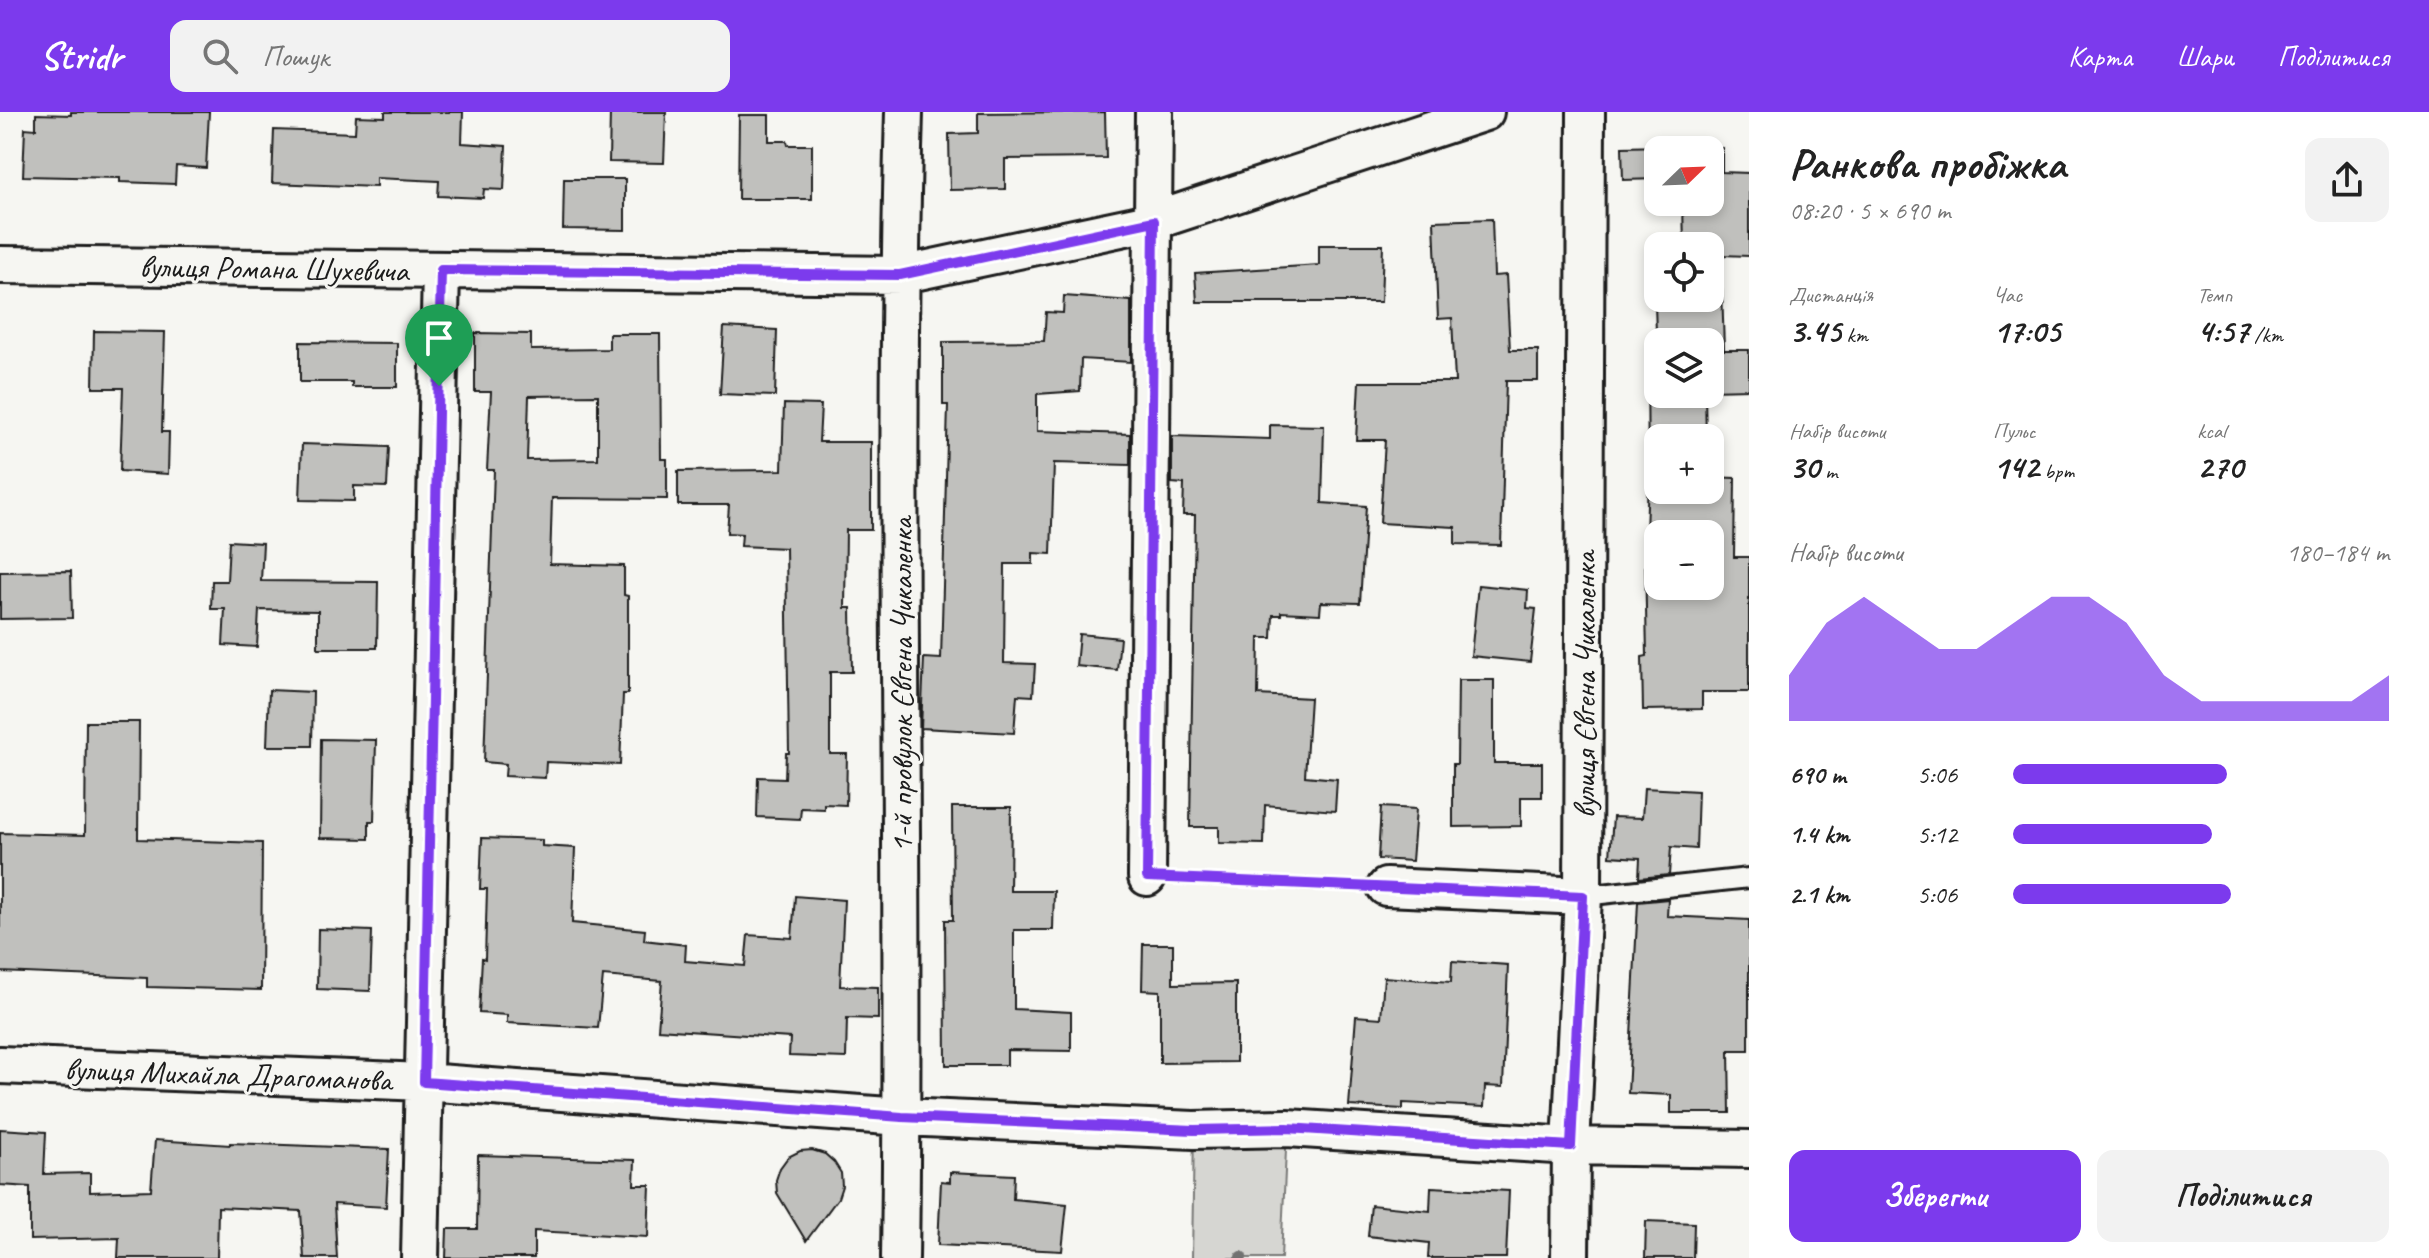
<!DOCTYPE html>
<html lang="uk">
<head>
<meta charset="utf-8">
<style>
	body { margin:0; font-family:Caveat,sans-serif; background:#f2f2f2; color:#222; height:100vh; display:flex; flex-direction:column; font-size:30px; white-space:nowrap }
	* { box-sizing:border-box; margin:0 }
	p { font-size:26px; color:#767676 }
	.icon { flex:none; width:44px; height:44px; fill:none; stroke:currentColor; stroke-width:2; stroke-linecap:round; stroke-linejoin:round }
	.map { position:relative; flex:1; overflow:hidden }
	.sheet { display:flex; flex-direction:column; background:#fff; width:680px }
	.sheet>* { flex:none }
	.needle { width:52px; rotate:67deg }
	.tools { position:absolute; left:1644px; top:24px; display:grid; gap:16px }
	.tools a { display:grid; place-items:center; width:80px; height:80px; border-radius:16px; background:#fff; box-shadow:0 4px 12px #0003; font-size:40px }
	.pin { position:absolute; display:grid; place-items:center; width:68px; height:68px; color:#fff; margin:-82px -34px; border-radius:50% 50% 50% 0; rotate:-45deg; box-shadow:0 0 8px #0007 }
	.pin .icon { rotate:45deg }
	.round { display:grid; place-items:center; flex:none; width:84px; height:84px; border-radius:16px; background:#f2f2f2 }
	.overview { display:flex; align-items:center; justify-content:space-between; height:136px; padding:0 40px }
	h1 { font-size:44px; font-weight:700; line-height:60px }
	.metrics { display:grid; grid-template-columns:repeat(3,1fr); gap:12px; height:136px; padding:8px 40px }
	.metrics div { display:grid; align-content:center }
	.metrics b { font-size:34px; font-weight:700 }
	.metrics small { font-size:22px; font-weight:400 }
	.metrics p { font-size:22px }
	.chart { height:224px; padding:16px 40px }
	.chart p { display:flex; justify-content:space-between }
	.chart svg { width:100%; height:144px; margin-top:8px; fill:#7c3aed; opacity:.7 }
	.cta { display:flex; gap:16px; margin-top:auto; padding:16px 40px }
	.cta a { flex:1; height:92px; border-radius:16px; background:#7c3aed; color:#fff; font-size:32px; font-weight:700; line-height:92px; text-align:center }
	.cta a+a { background:#f2f2f2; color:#222 }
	ul { padding:0 40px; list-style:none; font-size:26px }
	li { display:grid; grid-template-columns:128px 96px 1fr; align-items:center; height:60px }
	li i { height:20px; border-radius:10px; background:#7c3aed }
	header { display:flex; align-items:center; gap:48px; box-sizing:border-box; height:112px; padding:0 40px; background:#7c3aed; color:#fff }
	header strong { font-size:38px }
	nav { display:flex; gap:44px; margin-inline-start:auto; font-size:28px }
	.search { width:560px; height:72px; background:#f2f2f2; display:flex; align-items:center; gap:20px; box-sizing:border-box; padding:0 28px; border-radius:16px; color:#767676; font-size:30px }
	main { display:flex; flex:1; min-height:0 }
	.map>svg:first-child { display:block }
	.green { fill:#d6d6d2; stroke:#797977; stroke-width:2 }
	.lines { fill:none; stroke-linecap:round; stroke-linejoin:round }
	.stream { stroke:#727271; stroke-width:12 }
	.building { fill:#c0c0bd; stroke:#1c1c1c; stroke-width:2; fill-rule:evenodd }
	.lane-casing { stroke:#1c1c1c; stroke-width:24 }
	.street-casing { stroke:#1c1c1c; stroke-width:42 }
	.path { stroke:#1c1c1c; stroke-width:5; stroke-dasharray:2 6; stroke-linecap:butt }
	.lane { stroke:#f6f6f2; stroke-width:18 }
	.street { stroke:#f6f6f2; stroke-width:36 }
	.route-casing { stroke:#fff; stroke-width:16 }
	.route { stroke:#7c3aed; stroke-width:10 }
	.labels { text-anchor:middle; stroke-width:6; stroke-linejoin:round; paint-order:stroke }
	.street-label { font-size:32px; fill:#1c1c1c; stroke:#f6f6f2 }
</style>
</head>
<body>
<header>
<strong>Stridr</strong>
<div class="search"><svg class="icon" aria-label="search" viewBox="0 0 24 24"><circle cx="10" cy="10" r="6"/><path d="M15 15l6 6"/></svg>Пошук</div>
<nav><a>Карта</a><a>Шари</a><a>Поділитися</a></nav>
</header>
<main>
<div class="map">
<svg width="1749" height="1146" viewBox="0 0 1749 1146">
	<rect width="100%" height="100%" fill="#f6f6f2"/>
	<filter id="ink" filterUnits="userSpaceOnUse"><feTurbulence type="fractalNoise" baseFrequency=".0125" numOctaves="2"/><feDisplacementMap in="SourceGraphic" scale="16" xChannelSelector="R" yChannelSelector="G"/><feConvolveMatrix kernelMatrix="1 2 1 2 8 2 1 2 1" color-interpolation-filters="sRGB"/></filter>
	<g filter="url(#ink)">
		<!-- green -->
		<path class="green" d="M 1287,1016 L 1281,1146 L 1192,1146 L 1194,1018 Z"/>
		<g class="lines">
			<!-- stream -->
			<path class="stream" d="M 1241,1146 L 1241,1145"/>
		</g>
		<!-- building -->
		<path class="building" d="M 71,0 L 209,0 L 206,56 L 176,54 L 175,72 L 120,70 L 120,66 L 23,64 L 25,16 L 36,17 L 36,2 L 71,3 Z
			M 385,0 L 463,0 L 462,31 L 506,34 L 504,78 L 484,77 L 483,86 L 438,84 L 439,69 L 376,66 L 376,75 L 272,71 L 274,18 L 355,21 L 356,4 L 385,5 Z
			M 610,0 L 666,0 L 664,51 L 609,50 Z
			M 1105,0 L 1106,46 L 1005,47 L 1005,77 L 950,78 L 949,22 L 978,21 L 978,1 Z
			M 739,3 L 769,3 L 769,29 L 787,29 L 788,33 L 812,33 L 812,87 L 738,87 Z
			M 1664,34 L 1722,36 L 1722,60 L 1749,61 L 1749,144 L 1721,143 L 1724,238 L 1749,238 L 1749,277 L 1710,278 L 1710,230 L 1658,230 L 1658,282 L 1705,282 L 1706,326 L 1658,326 L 1658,378 L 1710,378 L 1710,365 L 1735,366 L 1734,445 L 1749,445 L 1749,580 L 1702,580 L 1702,597 L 1643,598 L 1642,545 L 1647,544 L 1645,447 L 1648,366 L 1647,251 L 1657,251 L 1655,192 L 1677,191 L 1677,186 L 1710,186 L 1710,134 L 1684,134 L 1683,90 L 1710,90 L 1710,38 L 1658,38 L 1658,67 L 1623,68 L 1622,35 ZM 1658,422 L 1710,422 L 1710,474 L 1658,474 Z
			M 564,67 L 625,67 L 625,118 L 563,117 Z
			M 1492,107 L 1494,164 L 1506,163 L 1510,238 L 1538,238 L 1538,269 L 1506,269 L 1501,433 L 1455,432 L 1455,415 L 1380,411 L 1385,328 L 1356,328 L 1359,270 L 1455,270 L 1452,206 L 1438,207 L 1434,109 Z
			M 1319,133 L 1383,133 L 1381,190 L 1197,190 L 1195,161 L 1319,153 Z
			M 1064,184 L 1131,189 L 1131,250 L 1081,247 L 1080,279 L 1037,282 L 1037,319 L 1130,322 L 1130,353 L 1054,351 L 1051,442 L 1033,441 L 1033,452 L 1005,452 L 1004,551 L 1035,552 L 1033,584 L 1017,583 L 1014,621 L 921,616 L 924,546 L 941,547 L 948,293 L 943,293 L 943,230 L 1044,229 L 1046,200 L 1063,201 Z
			M 724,215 L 777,218 L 775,284 L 720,282 Z
			M 94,219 L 165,220 L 162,320 L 169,320 L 168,362 L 120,359 L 123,276 L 93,276 Z
			M 475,221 L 531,222 L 531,238 L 609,237 L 609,222 L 660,222 L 661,347 L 667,347 L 667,387 L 552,386 L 550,452 L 624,454 L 624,483 L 628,484 L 628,582 L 623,582 L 620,653 L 546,650 L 545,666 L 505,664 L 506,652 L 484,650 L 494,358 L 487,358 L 491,280 L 475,280 ZM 598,283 L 598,347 L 527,348 L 529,284 Z
			M 300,230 L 397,231 L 397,275 L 352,275 L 352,270 L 300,270 Z
			M 784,292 L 821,293 L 819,330 L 871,330 L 871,418 L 846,418 L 845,496 L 851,496 L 852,560 L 830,560 L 830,642 L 847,642 L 846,693 L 824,692 L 824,697 L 801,696 L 800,707 L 757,705 L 758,665 L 785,666 L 786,641 L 789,641 L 786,436 L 741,434 L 742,422 L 727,421 L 729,393 L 678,393 L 678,359 L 782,358 Z
			M 1270,313 L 1324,314 L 1322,391 L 1366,394 L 1360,491 L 1321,490 L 1320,502 L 1281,500 L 1281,503 L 1273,503 L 1272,526 L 1259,526 L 1258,583 L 1310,586 L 1305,664 L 1337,667 L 1335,699 L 1265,693 L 1264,732 L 1219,731 L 1219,715 L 1190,715 L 1195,403 L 1183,403 L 1184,372 L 1172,371 L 1172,324 L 1270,327 Z
			M 302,332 L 389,335 L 387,375 L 354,374 L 354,389 L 300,388 Z
			M 229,429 L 263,431 L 261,469 L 378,470 L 377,536 L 318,536 L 318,499 L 259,498 L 257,535 L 223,533 L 225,497 L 211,497 L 212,469 L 227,469 Z
			M 71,459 L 72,506 L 0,507 L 0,460 Z
			M 1478,473 L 1528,478 L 1527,496 L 1536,497 L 1530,550 L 1471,544 Z
			M 1079,522 L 1120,526 L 1117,558 L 1076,554 Z
			M 1458,568 L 1494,568 L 1494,651 L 1542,651 L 1542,685 L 1521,685 L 1521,714 L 1453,715 L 1453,652 L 1457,652 Z
			M 269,578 L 313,580 L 312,634 L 267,634 Z
			M 86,610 L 139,610 L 138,727 L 262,731 L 261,878 L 147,875 L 147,866 L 0,860 L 0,721 L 85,723 Z
			M 321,627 L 376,628 L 374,709 L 369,709 L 369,727 L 320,726 Z
			M 1644,676 L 1698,679 L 1696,737 L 1671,735 L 1669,763 L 1639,766 L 1640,746 L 1610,744 L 1613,705 L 1642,706 Z
			M 952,695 L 1011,695 L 1010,779 L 1054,779 L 1053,818 L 1014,818 L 1014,897 L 1071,900 L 1071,939 L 1007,938 L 1007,953 L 946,953 L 945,808 L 953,808 Z
			M 1381,695 L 1416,697 L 1412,749 L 1378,747 Z
			M 482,726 L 542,728 L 542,734 L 575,736 L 572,811 L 645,818 L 644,828 L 686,833 L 685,849 L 745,854 L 748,823 L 792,826 L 795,784 L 844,788 L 840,874 L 878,875 L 878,907 L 847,906 L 846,946 L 789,944 L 790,926 L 658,917 L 662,869 L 603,864 L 598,916 L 507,911 L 507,903 L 479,901 L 482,846 L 485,847 L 487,777 L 480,777 Z
			M 1668,787 L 1667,804 L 1749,808 L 1749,938 L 1729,938 L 1730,1001 L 1671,1001 L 1671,983 L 1628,981 L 1638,790 Z
			M 318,817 L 372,819 L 370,879 L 317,877 Z
			M 1143,832 L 1173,832 L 1173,872 L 1236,871 L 1236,950 L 1160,951 L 1160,879 L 1142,878 Z
			M 1452,849 L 1508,853 L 1503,975 L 1485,974 L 1484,995 L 1403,991 L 1403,997 L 1349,994 L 1356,904 L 1381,906 L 1384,865 L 1451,870 Z
			M 0,1017 L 46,1020 L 44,1062 L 90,1061 L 90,1080 L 151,1078 L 155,1028 L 230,1033 L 230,1031 L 389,1037 L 386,1095 L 334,1092 L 337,1146 L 304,1146 L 301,1099 L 218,1095 L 217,1146 L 118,1146 L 119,1126 L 30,1128 L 30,1075 L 0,1073 Z
			M 812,1038 L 825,1042 L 834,1050 L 841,1061 L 842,1074 L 838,1086 L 806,1129 L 777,1081 L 776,1068 L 780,1056 L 788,1045 L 800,1039 Z
			M 478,1043 L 635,1048 L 634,1073 L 650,1073 L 648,1125 L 534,1119 L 534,1146 L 446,1146 L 447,1117 L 477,1117 Z
			M 950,1060 L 1014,1063 L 1013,1087 L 1067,1092 L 1062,1139 L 938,1133 L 941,1069 L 950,1070 Z
			M 1431,1075 L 1509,1079 L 1506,1146 L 1428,1146 L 1429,1131 L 1368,1124 L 1371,1093 L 1430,1099 Z
			M 1646,1109 L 1694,1111 L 1693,1146 L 1645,1146 Z"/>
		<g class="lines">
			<!-- lane casing -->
			<g class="lane-casing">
				<path id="lane" d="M 1583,784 L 1749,766"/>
			</g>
			<!-- street casing -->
			<g class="street-casing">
				<path id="street" d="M 0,153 L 900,163 L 1154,109 L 1485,0
					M 1147,765 L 1154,0
					M 1386,775 L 1583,784
					M 0,953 L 424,970 L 902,1005 L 1194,1018 L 1287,1016 L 1571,1034 L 1749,1037
					M 420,1146 L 441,158
					M 900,1146 C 906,764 893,382 904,0
					M 1570,1146 L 1571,1034 L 1583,784 L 1586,0"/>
			</g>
			<!-- path -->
			<path class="path" d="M 1184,767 L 1350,774"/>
			<!-- lane -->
			<use href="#lane" class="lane"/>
			<!-- street -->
			<use href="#street" class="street"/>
		</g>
	</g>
	<g class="lines" filter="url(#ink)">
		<!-- route casing -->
		<g class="route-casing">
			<path id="route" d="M 1154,109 L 1147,765 L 1583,784 L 1571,1034 L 1287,1016 L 1194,1018 L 902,1005 L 424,970 L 441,158 L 900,163 Z"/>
		</g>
		<!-- route -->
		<use href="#route" class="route"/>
	</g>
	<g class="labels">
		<!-- street labels -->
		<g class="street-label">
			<text transform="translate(274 156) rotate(1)" y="11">вулиця Романа Шухевича</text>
			<text transform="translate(901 573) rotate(-90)" y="11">1-й провулок Євгена Чикаленка</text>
			<text transform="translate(1584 573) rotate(-90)" y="11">вулиця Євгена Чикаленка</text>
			<text transform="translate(228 962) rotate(2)" y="11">вулиця Михайла Драгоманова</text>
		</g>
	</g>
</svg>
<div class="tools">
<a><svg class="needle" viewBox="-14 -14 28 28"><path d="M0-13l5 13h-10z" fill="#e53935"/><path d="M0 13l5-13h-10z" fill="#767676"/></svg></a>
<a><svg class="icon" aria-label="locate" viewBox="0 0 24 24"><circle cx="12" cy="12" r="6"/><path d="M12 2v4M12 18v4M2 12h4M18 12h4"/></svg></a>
<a><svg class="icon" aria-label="layers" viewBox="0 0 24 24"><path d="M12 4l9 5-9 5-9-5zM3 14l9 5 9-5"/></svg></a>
<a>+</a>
<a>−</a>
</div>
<div class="pin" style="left:439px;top:274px;background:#1e9e55"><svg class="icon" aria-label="arrive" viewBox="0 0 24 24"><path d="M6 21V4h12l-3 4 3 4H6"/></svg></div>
</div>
<section class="sheet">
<div class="overview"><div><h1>Ранкова пробіжка</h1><p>08:20 · 5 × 690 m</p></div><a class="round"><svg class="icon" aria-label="share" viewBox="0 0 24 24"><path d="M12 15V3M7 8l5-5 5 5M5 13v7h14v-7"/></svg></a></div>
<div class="metrics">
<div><p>Дистанція</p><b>3.45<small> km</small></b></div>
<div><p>Час</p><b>17:05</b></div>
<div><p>Темп</p><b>4:57<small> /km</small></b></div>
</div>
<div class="metrics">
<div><p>Набір висоти</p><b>30<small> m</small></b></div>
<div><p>Пульс</p><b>142<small> bpm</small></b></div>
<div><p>kcal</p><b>270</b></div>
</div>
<div class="chart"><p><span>Набір висоти</span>180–184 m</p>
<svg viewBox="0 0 160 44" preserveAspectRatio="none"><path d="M0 44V30L10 14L20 6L30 14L40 22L50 22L60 14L70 6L80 6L90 14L100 30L110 38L120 38L130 38L140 38L150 38L160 30V44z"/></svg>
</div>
<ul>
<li><b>690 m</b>5:06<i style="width:57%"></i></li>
<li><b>1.4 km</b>5:12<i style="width:53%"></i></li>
<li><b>2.1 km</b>5:06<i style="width:58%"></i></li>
</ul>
<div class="cta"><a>Зберегти</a><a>Поділитися</a></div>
</section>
</main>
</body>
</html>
